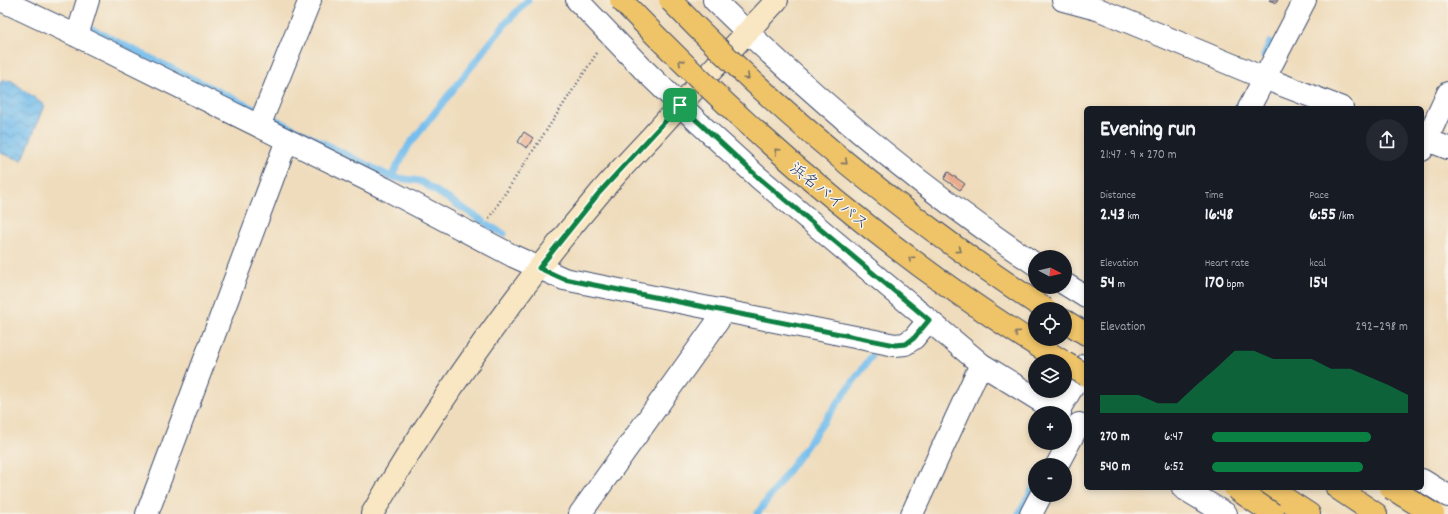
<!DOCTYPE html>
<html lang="en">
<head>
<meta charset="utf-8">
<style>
	body { margin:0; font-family:Dekko,"Klee One",sans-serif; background:#242831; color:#f1f3f6; height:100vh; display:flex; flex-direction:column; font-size:15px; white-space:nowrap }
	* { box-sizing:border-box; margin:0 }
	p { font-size:13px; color:#9ea1a6 }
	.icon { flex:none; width:22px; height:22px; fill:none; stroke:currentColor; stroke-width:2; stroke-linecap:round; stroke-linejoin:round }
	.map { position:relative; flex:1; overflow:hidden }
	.details { position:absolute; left:1084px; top:106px; width:340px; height:384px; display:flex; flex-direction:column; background:#171b24; border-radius:6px; box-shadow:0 2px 6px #0003 }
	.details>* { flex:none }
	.needle { width:26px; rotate:97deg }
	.tools { position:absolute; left:1028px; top:250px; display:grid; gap:8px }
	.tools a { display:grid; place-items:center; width:44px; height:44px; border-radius:50%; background:#171b24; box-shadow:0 2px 6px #0003; font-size:20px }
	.pin { position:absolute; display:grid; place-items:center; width:34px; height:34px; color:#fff; margin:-17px; border-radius:8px; box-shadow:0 2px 6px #0006 }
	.round { display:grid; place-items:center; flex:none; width:42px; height:42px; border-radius:21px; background:#242831 }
	.head { display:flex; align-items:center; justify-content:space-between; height:68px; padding:0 16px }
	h1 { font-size:22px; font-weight:800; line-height:30px }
	.metrics { display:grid; grid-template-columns:repeat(3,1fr); gap:6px; height:68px; padding:4px 16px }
	.metrics div { display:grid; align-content:center }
	.metrics b { font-size:17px; font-weight:800 }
	.metrics small { font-size:11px; font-weight:400 }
	.metrics p { font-size:11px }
	.chart { height:112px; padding:8px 16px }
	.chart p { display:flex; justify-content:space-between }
	.chart svg { width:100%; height:72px; margin-top:4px; fill:#0b8043; opacity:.7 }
	ul { padding:0 16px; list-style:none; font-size:13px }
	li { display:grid; grid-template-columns:64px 48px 1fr; align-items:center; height:30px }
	li i { height:10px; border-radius:5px; background:#0b8043 }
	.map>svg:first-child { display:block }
	.water { fill:url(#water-waves); stroke:#4876a6 }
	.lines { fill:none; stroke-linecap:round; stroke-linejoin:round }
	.stream { stroke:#75beed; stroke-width:7 }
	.building { fill:#ebaa8b }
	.street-casing { stroke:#3b496c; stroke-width:24 }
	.secondary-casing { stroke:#3b496c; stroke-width:24 }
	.highway-casing { stroke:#3b496c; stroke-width:24 }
	.path { stroke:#3b496c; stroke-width:2.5; stroke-dasharray:1 3; stroke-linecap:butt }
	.street { stroke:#fff; stroke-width:22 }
	.secondary { stroke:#f9e7c3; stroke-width:22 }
	.highway { stroke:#efc469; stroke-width:22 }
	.highway-bridge-casing { stroke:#3b496c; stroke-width:24; stroke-linecap:butt }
	.highway-bridge { stroke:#efc469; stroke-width:22 }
	.oneway { stroke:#7a7263 }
	.route-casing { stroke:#fff; stroke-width:8 }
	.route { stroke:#0b8043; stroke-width:5 }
	.labels { text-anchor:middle; stroke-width:3; stroke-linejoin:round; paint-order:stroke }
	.street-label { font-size:16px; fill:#1b2f5e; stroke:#f7f3e8 }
</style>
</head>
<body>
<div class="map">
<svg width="1448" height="514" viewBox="0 0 1448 514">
	<defs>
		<pattern id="water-waves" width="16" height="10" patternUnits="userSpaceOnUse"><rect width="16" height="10" fill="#75beed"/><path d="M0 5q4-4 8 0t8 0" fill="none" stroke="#5f9bc3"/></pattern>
	</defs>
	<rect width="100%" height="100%" fill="#f7f3e8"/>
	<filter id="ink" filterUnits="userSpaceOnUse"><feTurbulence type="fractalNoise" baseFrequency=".025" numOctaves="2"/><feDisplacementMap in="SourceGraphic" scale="8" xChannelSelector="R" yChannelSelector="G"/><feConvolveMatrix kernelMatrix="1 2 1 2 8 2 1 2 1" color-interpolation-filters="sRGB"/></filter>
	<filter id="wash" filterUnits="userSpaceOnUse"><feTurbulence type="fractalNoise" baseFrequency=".012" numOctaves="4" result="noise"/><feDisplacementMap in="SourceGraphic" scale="16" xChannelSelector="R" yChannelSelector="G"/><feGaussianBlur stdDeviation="0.9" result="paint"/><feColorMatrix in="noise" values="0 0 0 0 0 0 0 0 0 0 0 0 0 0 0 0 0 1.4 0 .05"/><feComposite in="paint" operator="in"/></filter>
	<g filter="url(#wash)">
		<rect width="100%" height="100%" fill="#efdcbc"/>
		<!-- water -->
		<path class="water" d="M 3,80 L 12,81 L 44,105 L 24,157 L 21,160 L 0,153 L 0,83 Z"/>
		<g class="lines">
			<!-- stream -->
			<path class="stream" d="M 89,28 L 256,110
				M 1264,56 L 1270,43
				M 1237,108 L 1239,105
				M 272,118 L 391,177 L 420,181 L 483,221
				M 391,177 L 409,145 L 506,23 L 528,0
				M 488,225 L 504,234
				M 757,514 L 871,357
				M 1019,514 L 1035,485"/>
		</g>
		<g id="blocks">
			<!-- building -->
			<path class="building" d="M 1269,0 L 1278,0 L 1276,3 Z
				M 524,132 L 533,138 L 527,148 L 518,142 Z
				M 948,172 L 965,184 L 960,190 L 944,179 Z"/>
		</g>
	</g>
	<g filter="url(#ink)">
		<use href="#blocks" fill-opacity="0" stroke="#3b496c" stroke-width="1"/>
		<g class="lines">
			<!-- street casing -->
			<g class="street-casing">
				<path id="street" d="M 1,0 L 77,36 L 384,188 L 513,256 L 564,279 L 895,345 L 905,344 L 914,338 L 929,320
					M 577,0 L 643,69 L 700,124 L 759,178 L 981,364 L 1060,413
					M 714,0 C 813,97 919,187 1035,264
					M 1063,0 L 1100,10 L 1264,78 L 1342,108
					M 77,36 L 88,0
					M 1249,108 L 1305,0
					M 259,126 L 310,0
					M 1422,138 L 1448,148
					M 1422,150 L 1448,93
					M 1065,284 L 1086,297
					M 1058,411 L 1086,365
					M 1057,465 L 1079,424
					M 1422,480 L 1448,496
					M 1183,488 L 1226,514
					M 147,514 L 287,140
					M 580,514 L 718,321 L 721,310
					M 912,514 L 981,364
					M 1031,514 L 1041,495"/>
			</g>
			<!-- secondary casing -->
			<g class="secondary-casing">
				<path id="secondary" d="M 372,514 C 438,401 514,294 599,194 C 616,174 634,155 652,136 C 693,90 735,45 777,0"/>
			</g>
			<!-- highway casing -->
			<g class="highway-casing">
				<path id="highway" d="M 1065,321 L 1086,334
					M 1269,488 L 1309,514
					M 1337,488 L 1376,514"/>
			</g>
			<!-- path -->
			<path class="path" d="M 489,218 L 597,53"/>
			<!-- street -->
			<use href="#street" class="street"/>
			<!-- secondary -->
			<use href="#secondary" class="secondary"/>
			<!-- highway -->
			<use href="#highway" class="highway"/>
			<!-- highway-bridge casing -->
			<g class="highway-bridge-casing">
				<path id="highway-bridge" d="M 621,0 C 753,138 898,262 1062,361
					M 670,0 C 783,118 909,219 1045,309
					M 1065,363 L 1086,375
					M 1235,488 L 1273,514
					M 1391,488 L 1433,514"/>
			</g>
			<!-- highway-bridge -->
			<use href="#highway-bridge" class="highway-bridge"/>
		</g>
		<!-- one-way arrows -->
		<defs><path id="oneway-chevron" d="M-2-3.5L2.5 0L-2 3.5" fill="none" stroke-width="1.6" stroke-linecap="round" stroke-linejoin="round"/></defs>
		<g class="oneway">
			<use href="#oneway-chevron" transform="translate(681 62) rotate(-136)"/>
			<use href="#oneway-chevron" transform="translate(747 77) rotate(43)"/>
			<use href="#oneway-chevron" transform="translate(777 151) rotate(-138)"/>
			<use href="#oneway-chevron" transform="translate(845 162) rotate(40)"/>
			<use href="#oneway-chevron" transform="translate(959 250) rotate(36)"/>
			<use href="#oneway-chevron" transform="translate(911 259) rotate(-144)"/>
			<use href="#oneway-chevron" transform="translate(1017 333) rotate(-146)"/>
		</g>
	</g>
	<g class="lines" filter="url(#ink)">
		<!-- route casing -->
		<g class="route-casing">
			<path id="route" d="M 680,105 L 759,178 L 929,320 L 914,338 L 906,344 L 895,345 L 564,279 L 539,268 L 599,193 Z"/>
		</g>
		<!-- route -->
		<use href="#route" class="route"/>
	</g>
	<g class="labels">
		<!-- street labels -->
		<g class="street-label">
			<text transform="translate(830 195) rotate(39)" y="6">浜名バイパス</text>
		</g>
	</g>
</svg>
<div class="tools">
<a><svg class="needle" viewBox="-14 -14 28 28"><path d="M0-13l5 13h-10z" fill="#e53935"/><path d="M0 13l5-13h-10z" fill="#9ea1a6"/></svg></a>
<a><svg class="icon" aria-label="locate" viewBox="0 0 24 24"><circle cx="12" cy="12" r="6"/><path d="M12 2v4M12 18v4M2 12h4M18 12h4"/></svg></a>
<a><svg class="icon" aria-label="layers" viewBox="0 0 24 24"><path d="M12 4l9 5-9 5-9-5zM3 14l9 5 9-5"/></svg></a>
<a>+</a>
<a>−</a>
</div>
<div class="pin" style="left:680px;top:105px;background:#1e9e55"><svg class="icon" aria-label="arrive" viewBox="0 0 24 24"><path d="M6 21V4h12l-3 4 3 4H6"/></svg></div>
<section class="details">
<div class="head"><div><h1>Evening run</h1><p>21:47 · 9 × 270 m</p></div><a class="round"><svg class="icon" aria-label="share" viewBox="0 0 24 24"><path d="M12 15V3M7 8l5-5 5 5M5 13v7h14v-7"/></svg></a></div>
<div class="metrics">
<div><p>Distance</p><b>2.43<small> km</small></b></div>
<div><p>Time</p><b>16:48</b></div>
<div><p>Pace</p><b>6:55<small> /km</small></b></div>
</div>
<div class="metrics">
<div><p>Elevation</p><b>54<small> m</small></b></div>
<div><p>Heart rate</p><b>170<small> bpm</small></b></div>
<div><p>kcal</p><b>154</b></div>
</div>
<div class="chart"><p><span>Elevation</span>292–298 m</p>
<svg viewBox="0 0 160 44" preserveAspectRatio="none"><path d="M0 44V33L10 33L20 33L30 38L40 38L50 27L60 17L70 6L80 6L90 11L100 11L110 11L120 17L130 17L140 22L150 27L160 33V44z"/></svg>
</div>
<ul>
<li><b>270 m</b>6:47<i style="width:81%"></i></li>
<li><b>540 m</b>6:52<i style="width:77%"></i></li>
</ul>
</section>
</div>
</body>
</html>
